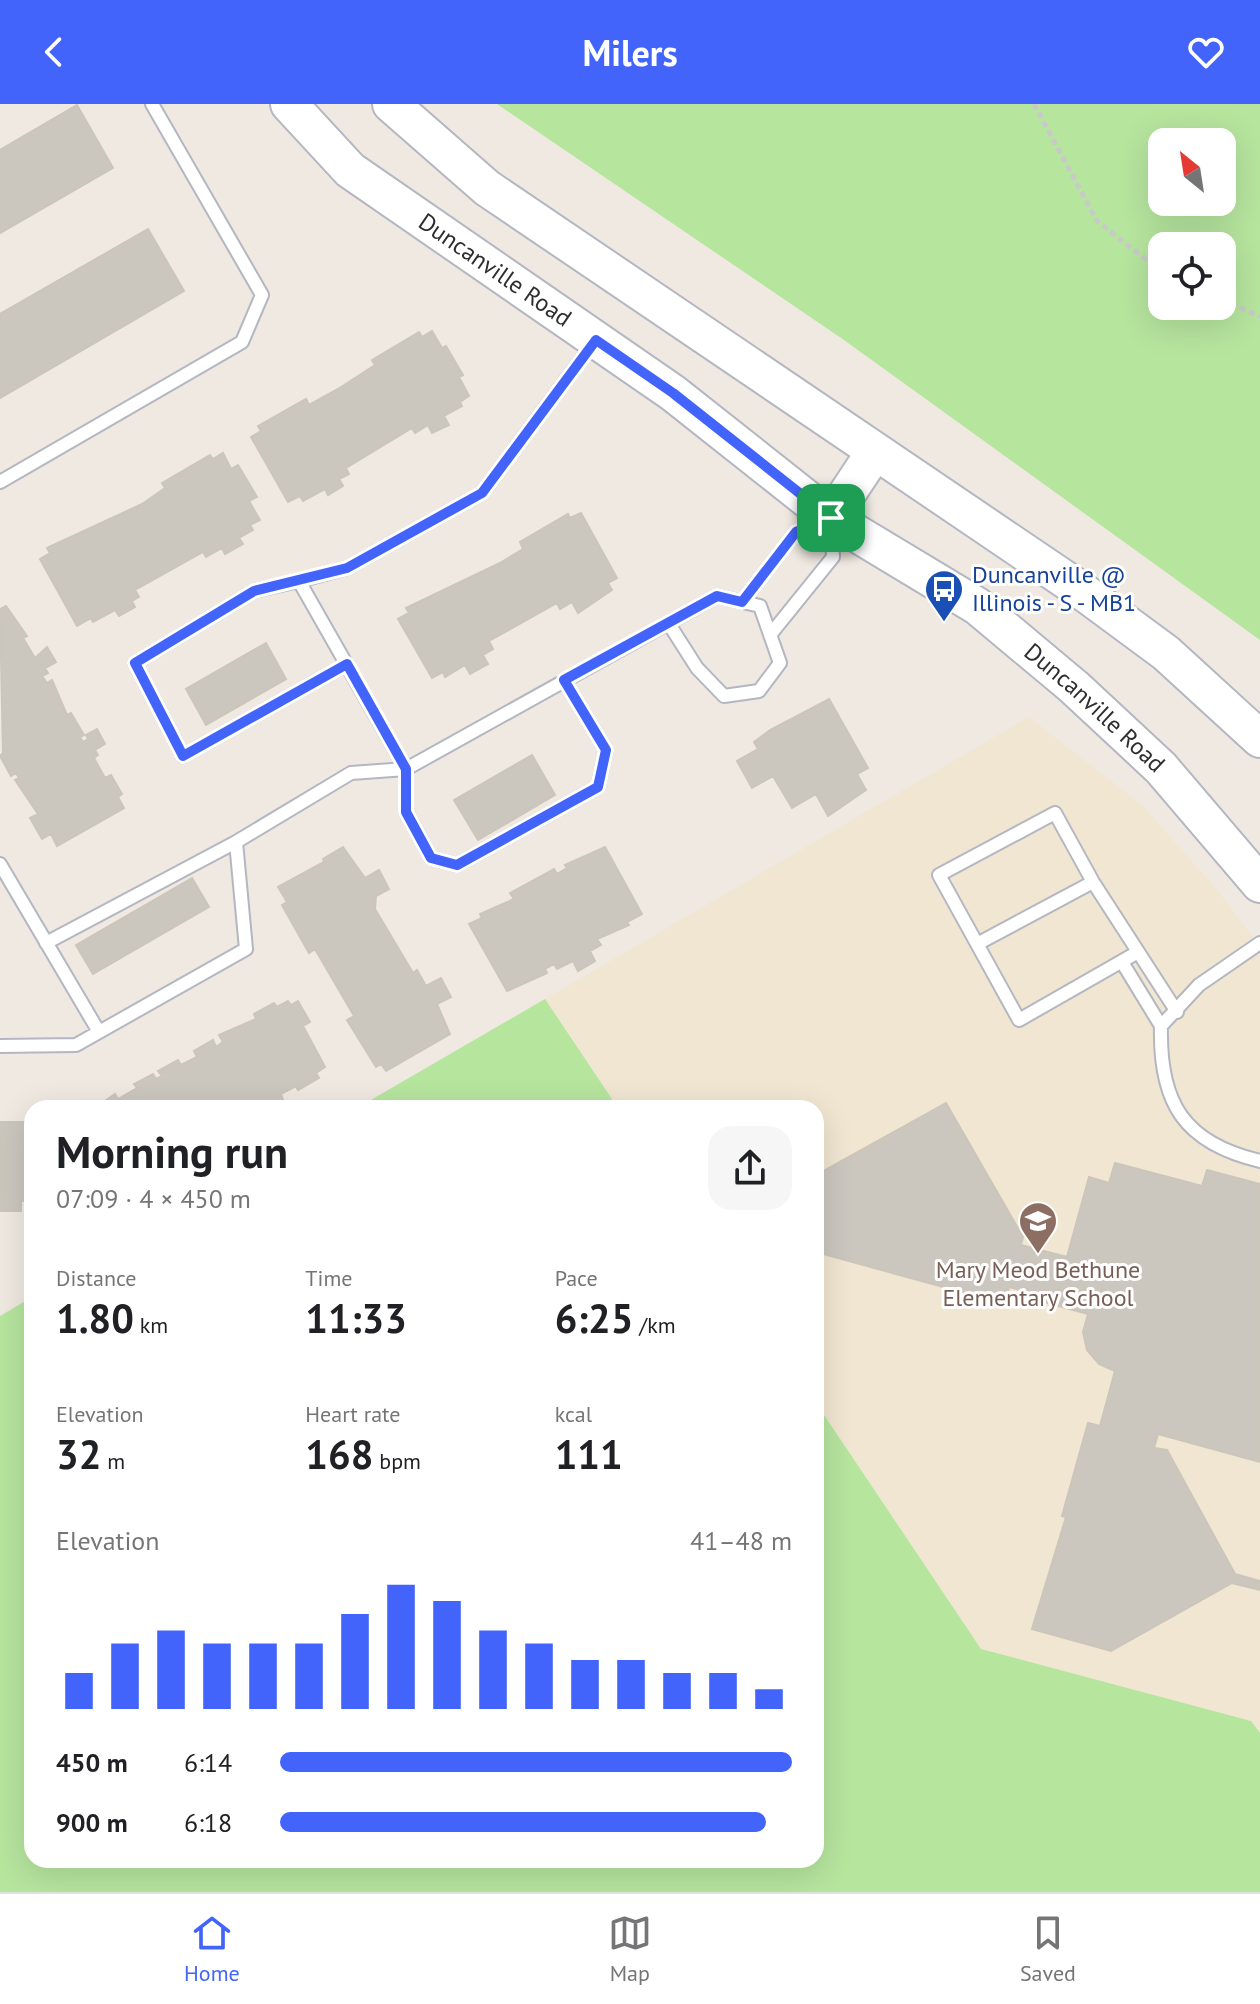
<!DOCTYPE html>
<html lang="en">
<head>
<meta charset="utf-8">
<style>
	body { margin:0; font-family:"PT Sans",sans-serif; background:#f6f6f6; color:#202124; height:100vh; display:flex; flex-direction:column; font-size:30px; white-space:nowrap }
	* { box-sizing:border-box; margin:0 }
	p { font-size:26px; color:#757577 }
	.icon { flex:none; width:44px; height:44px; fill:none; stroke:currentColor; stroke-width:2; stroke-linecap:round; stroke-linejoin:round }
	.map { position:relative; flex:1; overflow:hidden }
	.panel { position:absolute; left:24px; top:996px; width:800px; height:768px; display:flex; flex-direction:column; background:#fff; border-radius:24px; box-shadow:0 8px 32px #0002 }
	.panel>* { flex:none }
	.needle { width:52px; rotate:330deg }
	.controls { position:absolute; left:1148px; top:24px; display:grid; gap:16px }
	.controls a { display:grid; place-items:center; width:88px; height:88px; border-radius:16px; background:#fff; box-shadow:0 8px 32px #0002; font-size:40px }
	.pin { position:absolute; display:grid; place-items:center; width:68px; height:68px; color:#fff; margin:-34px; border-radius:16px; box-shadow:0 4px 12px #0006 }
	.round { display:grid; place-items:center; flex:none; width:84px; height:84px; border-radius:24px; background:#f6f6f6 }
	.summary { display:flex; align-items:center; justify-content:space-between; height:136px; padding:0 32px }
	h1 { font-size:44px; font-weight:700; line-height:60px }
	.stats { display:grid; grid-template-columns:repeat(3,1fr); gap:12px; height:136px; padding:8px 32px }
	.stats div { display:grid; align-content:center }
	.stats b { font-size:40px; font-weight:700 }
	.stats small { font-size:22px; font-weight:400 }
	.stats p { font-size:22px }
	.chart { height:224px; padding:16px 32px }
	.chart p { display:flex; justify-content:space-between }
	.chart svg { width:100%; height:144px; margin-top:8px; stroke:#4264fb; stroke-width:6 }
	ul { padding:0 32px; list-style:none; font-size:26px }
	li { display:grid; grid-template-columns:128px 96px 1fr; align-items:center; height:60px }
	li i { height:20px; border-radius:10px; background:#4264fb }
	header { display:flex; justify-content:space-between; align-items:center; height:104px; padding:0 32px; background:#4264fb; color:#fff; font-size:36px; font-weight:700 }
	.tabs { display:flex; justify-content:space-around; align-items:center; height:112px; border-top:2px solid #e0e0e0; background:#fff; font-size:22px; color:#757577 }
	.tabs a { display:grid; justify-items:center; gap:4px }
	.tabs .on { color:#4264fb }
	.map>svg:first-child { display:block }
	.education { fill:#f0e6d1 }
	.green { fill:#b6e59e; fill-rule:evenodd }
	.building { fill:#cbc7bf; stroke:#cbc5ba; stroke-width:2 }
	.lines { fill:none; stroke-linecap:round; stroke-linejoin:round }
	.lane-casing { stroke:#b4b7c1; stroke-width:16 }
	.secondary-casing { stroke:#b4b7c1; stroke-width:40 }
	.path { stroke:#c9c9c9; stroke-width:5; stroke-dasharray:6 4; stroke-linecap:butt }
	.lane { stroke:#fff; stroke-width:12 }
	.secondary { stroke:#fff; stroke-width:36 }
	.route-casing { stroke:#fff; stroke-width:16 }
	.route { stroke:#4264fb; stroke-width:10 }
	.labels { text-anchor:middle; stroke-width:6; stroke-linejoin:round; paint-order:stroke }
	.street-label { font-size:24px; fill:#2e2e2e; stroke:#fff }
	.transit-label { font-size:24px; fill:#164399; stroke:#fff; text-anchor:start }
	.education-label { font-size:24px; fill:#785e54; stroke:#fff }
</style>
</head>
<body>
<header><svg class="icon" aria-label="back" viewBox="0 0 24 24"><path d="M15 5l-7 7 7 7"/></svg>Milers<svg class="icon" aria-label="heart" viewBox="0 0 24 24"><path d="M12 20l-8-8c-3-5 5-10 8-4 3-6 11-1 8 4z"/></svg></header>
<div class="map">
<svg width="1260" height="1788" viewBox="0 0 1260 1788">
	<rect width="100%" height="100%" fill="#efe9e1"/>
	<!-- education -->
	<path class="education" d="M 1029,613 L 1143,702 L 1220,789 L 1260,843 L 1260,1629 L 1251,1617 L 981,1545 L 816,1299 L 816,1004 L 618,1004 L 545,895 Z"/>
	<!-- green -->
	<path class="green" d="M 497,0 L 1260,0 L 1260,536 L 844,236 ZM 1162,38 L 1222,38 L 1222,98 L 1162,98 ZM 1162,142 L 1222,142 L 1222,202 L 1162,202 Z
		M 545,895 L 618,1004 L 357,1004 Z
		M 32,1193 L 32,1756 L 816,1756 L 816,1299 L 981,1545 L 1251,1617 L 1260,1629 L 1260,1788 L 0,1788 L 0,1212 Z"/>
	<!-- building -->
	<path class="building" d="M 77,1 L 113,64 L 0,129 L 0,46 Z
		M 148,125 L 184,187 L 0,294 L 0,210 Z
		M 432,227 L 442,244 L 446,242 L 463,271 L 459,273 L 469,292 L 460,298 L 462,302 L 444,312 L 449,321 L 432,329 L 428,321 L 415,329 L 412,324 L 346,364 L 349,370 L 339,375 L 343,382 L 328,391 L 325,385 L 303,397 L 300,392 L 288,398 L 251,333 L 261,327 L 258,322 L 306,295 L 309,301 L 338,285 L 375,261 L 372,256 L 419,228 L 422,233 Z
		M 223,349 L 231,365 L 238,361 L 257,393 L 249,397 L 260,416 L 250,421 L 253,426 L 239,434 L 243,440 L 225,450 L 222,444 L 206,453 L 203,448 L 135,486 L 139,493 L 132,497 L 135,503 L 119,512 L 115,506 L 93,518 L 91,514 L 77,522 L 40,455 L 50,449 L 47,444 L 142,400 L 165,384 L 162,379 L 210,351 L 213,355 Z
		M 581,409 L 617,474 L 608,479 L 612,486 L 578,509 L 572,498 L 560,505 L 557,499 L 489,537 L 493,545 L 483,551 L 488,560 L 470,570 L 465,561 L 445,573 L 443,568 L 432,574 L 398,515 L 409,509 L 406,504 L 500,459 L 523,445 L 520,438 L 568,410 L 570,414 Z
		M 6,502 L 27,532 L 23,534 L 35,554 L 47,543 L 56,558 L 45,564 L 48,569 L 42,572 L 47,579 L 52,576 L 67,611 L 71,609 L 84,631 L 80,633 L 83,638 L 88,635 L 86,631 L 97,625 L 105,640 L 95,646 L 98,651 L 94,654 L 105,674 L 111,671 L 122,690 L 118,693 L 124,704 L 57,742 L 51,730 L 42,735 L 30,714 L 38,710 L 15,676 L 19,674 L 16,669 L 11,672 L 0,652 L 3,649 L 0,505 Z
		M 266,539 L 286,575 L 206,621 L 186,585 Z
		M 829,595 L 868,664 L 857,670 L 866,686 L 828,712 L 816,690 L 792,704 L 773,672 L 752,684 L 737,657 L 758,645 L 754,638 L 770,626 Z
		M 532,651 L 555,691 L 478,736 L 454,696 Z
		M 343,743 L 365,774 L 379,766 L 389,785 L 376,792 L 375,805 L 413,869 L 417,866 L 426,882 L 441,874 L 451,893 L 437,900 L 450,930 L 386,967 L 381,960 L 376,963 L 347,916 L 354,912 L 315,845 L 309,849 L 282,801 L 287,798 L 278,783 L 324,758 L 323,755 Z
		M 605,743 L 642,810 L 627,818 L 629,821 L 597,835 L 601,841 L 590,847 L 595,857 L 578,867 L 573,857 L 557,865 L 554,860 L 545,865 L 547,869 L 507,887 L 469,820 L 482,814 L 480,810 L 514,795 L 510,789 L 554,765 L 557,770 L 567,764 L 565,761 Z
		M 192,774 L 209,803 L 93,870 L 76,841 Z
		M 288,897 L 291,901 L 298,897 L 310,918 L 303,922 L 325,963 L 316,969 L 319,974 L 298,986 L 296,982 L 281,990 L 286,1004 L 259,1004 L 258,1001 L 254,1004 L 95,1004 L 115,990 L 118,995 L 137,984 L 134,980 L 153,970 L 156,975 L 162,972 L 158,967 L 178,956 L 181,961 L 197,953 L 194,947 L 213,936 L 216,943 L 223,938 L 219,931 L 256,915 L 254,910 L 274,899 L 277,903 Z
		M 946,999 L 1023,1133 L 1021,1141 L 1067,1153 L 1089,1073 L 1109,1079 L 1115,1059 L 1202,1082 L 1207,1066 L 1260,1080 L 1260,1358 L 1158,1330 L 1154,1344 L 1167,1346 L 1235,1470 L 1260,1477 L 1260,1486 L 1232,1479 L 1111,1547 L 1032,1525 L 1066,1413 L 1062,1412 L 1088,1319 L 1100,1322 L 1115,1267 L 1099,1260 L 1087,1246 L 1083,1228 L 1088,1210 L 1037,1196 L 1039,1191 L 1009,1183 L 1005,1200 L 816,1148 L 816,1071 Z
		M 1,1018 L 24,1018 L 23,1024 L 32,1023 L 32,1097 L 21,1097 L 21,1107 L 0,1107 Z"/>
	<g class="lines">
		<!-- lane casing -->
		<g class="lane-casing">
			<path id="lane" d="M 0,378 L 242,238 L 262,191 L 152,0
				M 299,477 L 347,464 L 482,389 L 595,237
				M 742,498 L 796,428 L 831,414 L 833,453 L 770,531
				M 347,560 L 183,652 L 135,559 L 254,487 L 299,477 L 406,665 L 406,708 L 431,754 L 457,761 L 598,683 L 606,646 L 564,576
				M 0,760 L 99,928
				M 46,839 L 236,738
				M 1260,839 L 1199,881 L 1161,922 C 1159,999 1184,1039 1260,1057
				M 977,840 L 1093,778
				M 1138,848 L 1019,916 L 939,771 L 1055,709 L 1093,778 L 1177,908
				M 1122,858 L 1161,922
				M 0,942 L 76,941 L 246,845 L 236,738 L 351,669 L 406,665 L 717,492 L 760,502 L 780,559 L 759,587 L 724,592 L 697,564 L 669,520"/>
		</g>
		<!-- secondary casing -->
		<g class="secondary-casing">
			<g id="secondary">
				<path id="s1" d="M 289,0 L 350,66 L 673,289 L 831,414 L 977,502 L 1074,583 L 1161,664 L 1260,780"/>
				<path d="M 391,0 L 487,84 L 1082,487 L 1166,549 L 1260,635"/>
				<path d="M 831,414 L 874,349"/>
			</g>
		</g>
		<!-- path -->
		<path class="path" d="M 1034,0 L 1097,117 L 1162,168
			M 1222,195 L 1260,213"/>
		<!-- lane -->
		<use href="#lane" class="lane"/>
		<!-- secondary -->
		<use href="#secondary" class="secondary"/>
	</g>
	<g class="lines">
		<!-- route casing -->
		<g class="route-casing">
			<path id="route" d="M 596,236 L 673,289 L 831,414 L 796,428 L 742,498 L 717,492 L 564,576 L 606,646 L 598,683 L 457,761 L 431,754 L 406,708 L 406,665 L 347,560 L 183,652 L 135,559 L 254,487 L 347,464 L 482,389 Z"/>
		</g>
		<!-- route -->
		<use href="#route" class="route"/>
	</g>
	<!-- icons -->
	<defs>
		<g id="bus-pin" transform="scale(2)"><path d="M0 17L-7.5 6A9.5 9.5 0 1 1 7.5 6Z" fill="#1a4fb4" stroke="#fff"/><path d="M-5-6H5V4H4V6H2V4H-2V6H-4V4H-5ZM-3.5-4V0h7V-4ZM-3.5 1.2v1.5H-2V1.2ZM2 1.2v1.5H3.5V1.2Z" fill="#fff"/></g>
		<g id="school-pin" transform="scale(2)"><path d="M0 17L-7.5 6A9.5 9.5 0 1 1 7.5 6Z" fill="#8d6e63" stroke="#fff"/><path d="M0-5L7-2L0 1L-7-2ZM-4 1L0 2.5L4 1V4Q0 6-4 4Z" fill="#fff"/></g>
	</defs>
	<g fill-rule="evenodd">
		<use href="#bus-pin" x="944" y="485"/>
		<use href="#school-pin" x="1038" y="1117"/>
	</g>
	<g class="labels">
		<!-- street labels -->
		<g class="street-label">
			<text dy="8" stroke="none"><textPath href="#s1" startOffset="266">Duncanville Road</textPath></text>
			<text dy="8" stroke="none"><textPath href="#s1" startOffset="1010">Duncanville Road</textPath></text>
		</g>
		<!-- transit labels -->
		<g class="transit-label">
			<text x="972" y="479">Duncanville @<tspan x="972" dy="28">Illinois - S - MB1</tspan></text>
		</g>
		<!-- education labels -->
		<g class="education-label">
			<text x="1038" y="1174">Mary Meod Bethune<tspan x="1038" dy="28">Elementary School</tspan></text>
		</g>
	</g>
</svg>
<div class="controls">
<a><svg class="needle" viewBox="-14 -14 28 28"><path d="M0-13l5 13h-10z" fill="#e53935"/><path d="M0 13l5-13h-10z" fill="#757577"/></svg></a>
<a><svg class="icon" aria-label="locate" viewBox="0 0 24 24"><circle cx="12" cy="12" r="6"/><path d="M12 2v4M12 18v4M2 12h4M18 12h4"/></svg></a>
</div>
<div class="pin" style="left:831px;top:414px;background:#1e9e55"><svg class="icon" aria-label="arrive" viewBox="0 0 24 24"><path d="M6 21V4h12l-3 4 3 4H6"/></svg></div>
<section class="panel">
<div class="summary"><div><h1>Morning run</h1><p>07:09 · 4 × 450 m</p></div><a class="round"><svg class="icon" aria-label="share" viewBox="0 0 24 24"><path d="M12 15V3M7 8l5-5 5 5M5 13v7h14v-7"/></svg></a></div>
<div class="stats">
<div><p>Distance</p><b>1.80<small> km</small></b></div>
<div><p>Time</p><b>11:33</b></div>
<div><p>Pace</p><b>6:25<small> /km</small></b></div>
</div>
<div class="stats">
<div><p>Elevation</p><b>32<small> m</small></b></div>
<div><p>Heart rate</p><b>168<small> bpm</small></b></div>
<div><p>kcal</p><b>111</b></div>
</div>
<div class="chart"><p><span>Elevation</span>41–48 m</p>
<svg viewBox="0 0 160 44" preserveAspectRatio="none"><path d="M5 44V33M15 44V24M25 44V20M35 44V24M45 44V24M55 44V24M65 44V15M75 44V6M85 44V11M95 44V20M105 44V24M115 44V29M125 44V29M135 44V33M145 44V33M155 44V38"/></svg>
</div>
<ul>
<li><b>450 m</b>6:14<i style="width:100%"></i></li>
<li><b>900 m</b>6:18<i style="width:95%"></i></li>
</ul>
</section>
</div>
<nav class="tabs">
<a class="on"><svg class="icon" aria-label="home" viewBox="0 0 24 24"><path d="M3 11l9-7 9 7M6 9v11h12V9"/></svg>Home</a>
<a><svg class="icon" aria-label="map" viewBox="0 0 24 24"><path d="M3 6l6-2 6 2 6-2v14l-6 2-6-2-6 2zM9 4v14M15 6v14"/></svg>Map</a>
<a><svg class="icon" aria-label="saved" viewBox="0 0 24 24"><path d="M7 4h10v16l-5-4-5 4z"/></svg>Saved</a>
</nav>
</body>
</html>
